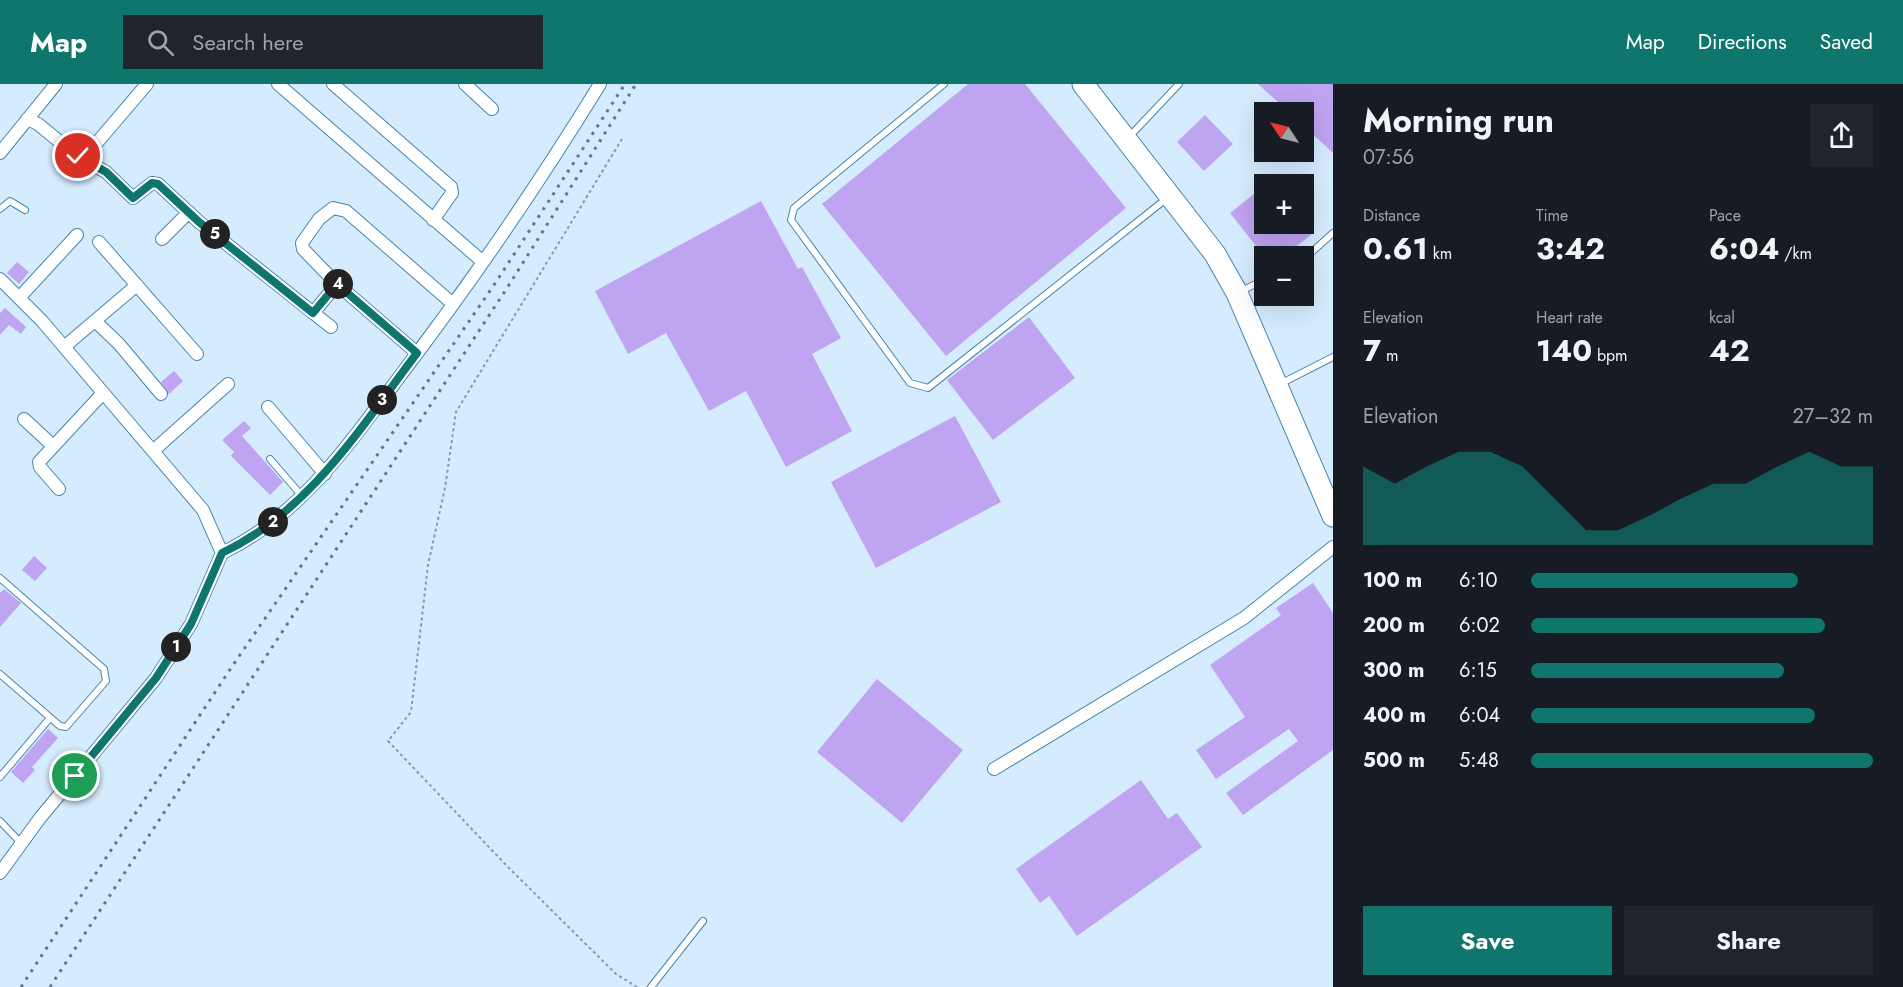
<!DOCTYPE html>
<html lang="en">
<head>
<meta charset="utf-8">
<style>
	body { margin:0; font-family:Jost,sans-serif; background:#20242c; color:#f1f3f6; height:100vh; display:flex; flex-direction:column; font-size:22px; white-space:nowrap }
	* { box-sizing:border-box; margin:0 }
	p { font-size:20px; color:#9ea1a6 }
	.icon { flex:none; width:33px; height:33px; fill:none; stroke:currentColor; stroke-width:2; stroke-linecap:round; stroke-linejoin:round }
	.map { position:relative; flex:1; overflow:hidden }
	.panel { display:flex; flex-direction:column; background:#171b24; width:570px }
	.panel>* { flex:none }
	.needle { width:39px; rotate:305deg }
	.fabs { position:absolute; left:1254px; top:18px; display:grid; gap:12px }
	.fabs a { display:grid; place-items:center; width:60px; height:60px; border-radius:0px; background:#171b24; box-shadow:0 6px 24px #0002; font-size:30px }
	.pin { position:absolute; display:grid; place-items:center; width:51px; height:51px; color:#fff; margin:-26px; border:3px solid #fff; border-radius:50%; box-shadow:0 2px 6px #0007 }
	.km { position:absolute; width:30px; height:30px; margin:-15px; border-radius:50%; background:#222; color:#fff; font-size:16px; line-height:30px; text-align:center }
	.round { display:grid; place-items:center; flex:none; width:63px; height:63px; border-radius:0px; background:#20242c }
	.overview { display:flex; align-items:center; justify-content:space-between; height:102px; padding:0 30px }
	h1 { font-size:33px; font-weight:700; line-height:45px }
	.metrics { display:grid; grid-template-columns:repeat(3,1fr); gap:9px; height:102px; padding:6px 30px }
	.metrics div { display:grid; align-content:center }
	.metrics b { font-size:30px; font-weight:700 }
	.metrics small { font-size:16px; font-weight:400 }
	.metrics p { font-size:16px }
	.chart { height:168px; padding:12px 30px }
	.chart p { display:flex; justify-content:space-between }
	.chart svg { width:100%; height:108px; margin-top:6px; fill:#0f766e; opacity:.7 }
	.button { display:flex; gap:12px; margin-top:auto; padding:12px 30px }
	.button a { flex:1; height:69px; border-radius:0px; background:#0f766e; color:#fff; font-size:24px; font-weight:700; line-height:69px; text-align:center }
	.button a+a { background:#20242c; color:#f1f3f6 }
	ul { padding:0 30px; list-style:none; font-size:20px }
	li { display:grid; grid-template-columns:96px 72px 1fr; align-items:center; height:45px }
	li i { height:15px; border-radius:8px; background:#0f766e }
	header { display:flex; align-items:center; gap:36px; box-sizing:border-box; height:84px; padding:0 30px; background:#0f766e; color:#fff }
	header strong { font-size:28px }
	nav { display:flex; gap:33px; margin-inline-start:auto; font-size:21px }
	.search { width:420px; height:54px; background:#20242c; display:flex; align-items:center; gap:15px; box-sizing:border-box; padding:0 21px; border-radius:0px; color:#9ea1a6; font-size:22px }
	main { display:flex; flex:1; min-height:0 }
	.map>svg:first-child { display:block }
	.building { fill:#bfa4f1 }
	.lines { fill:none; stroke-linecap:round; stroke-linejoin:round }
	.lane-casing { stroke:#4983ab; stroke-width:8 }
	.street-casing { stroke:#4983ab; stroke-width:14 }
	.highway-casing { stroke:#4983ab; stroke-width:23 }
	.path { stroke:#849aac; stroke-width:2; stroke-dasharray:3 3; stroke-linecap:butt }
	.lane { stroke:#fff; stroke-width:6 }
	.street { stroke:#fff; stroke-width:12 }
	.highway { stroke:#fff; stroke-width:21 }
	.rail { stroke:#617888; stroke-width:3; stroke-dasharray:3 6; stroke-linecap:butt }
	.route-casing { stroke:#fff; stroke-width:12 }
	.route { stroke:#0f766e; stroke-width:8 }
</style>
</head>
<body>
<header>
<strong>Map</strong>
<div class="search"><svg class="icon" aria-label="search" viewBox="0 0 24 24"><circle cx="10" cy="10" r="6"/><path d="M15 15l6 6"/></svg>Search here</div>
<nav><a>Map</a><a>Directions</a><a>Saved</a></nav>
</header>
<main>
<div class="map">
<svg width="1333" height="903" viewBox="0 0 1333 903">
	<rect width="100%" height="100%" fill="#d5ecfe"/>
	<!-- building -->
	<path class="building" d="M 968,0 L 1025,0 L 1126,124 L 946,272 L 822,120 Z
		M 1258,0 L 1333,0 L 1333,69 L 1304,42 L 1304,28 L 1289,28 Z
		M 1205,31 L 1233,60 L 1204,87 L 1177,58 Z
		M 1264,102 L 1264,140 L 1304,140 L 1312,150 L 1284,172 L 1264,172 L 1230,129 Z
		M 761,117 L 798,185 L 802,183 L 841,254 L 812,270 L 852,347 L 786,383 L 746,307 L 709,327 L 666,249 L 628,270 L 595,207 Z
		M 17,178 L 29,188 L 19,200 L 7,189 Z
		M 5,224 L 26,243 L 21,250 L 9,241 L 0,251 L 0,229 Z
		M 1029,233 L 1075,294 L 993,356 L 947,296 Z
		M 174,287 L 183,297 L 169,310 L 161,298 Z
		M 955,332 L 1001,418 L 876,484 L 831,398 Z
		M 244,337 L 251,344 L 242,352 L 283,398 L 270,411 L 231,372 L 234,368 L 222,356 Z
		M 34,472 L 47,484 L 35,497 L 22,486 Z
		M 1313,499 L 1333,529 L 1333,666 L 1243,731 L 1226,709 L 1298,657 L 1289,645 L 1216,695 L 1196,666 L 1245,633 L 1210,581 L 1281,531 L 1276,524 Z
		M 4,505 L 21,519 L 0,543 L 0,509 Z
		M 877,595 L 963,666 L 902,739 L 817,668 Z
		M 48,645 L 58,654 L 32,683 L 35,686 L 23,699 L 11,688 Z
		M 1141,696 L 1168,735 L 1177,729 L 1202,763 L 1077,852 L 1049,812 L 1040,819 L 1016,785 Z"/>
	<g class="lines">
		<!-- lane casing -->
		<g class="lane-casing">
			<path id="lane" d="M 944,0 L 794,124 L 791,136 L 910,299 L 928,304 L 1166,115
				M 1129,53 L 1179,0
				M 0,125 L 10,117 L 25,126
				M 1304,175 L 1333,149
				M 1241,207 L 1264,196
				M 1280,300 L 1333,273
				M 270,375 L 302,412
				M 0,494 L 104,585 L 106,597 L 66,643 L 60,642 L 0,590
				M 0,693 L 50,634
				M 0,737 L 21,759
				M 651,903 L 703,837"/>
		</g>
		<!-- street casing -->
		<g class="street-casing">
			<path id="street" d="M 278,0 L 483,178
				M 333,0 L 451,103 L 452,109 L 433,136
				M 465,0 L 492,25
				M 27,35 L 38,40 L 77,72 L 106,88 L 133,114 L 152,99 L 158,100 L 199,138 L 331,243
				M 0,69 L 56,0
				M 83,75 L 147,0
				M 162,155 L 189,128
				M 99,158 L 197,270
				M 0,195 L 42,237 L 203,426 L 222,469
				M 19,214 L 77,151
				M 313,229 L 337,200
				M 95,237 L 119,260 L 161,310
				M 64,263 L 137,201
				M 417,269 L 337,200 L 303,165 L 302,159 L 319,135 L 333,124 L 346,127 L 453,220
				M 268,323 L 325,390
				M 24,335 L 52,361
				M 153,367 L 228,300
				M 59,405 L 40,383 L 39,378 L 103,309
				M 994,685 L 1244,534 L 1333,463
				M 0,789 L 40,734 L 156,594 L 191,540 L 222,469 C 302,431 351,357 403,288 C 473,196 539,99 600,0"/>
		</g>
		<!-- highway casing -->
		<g class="highway-casing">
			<path id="highway" d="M 1083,0 L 1215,170 L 1237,209 L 1333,432"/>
		</g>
		<!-- path -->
		<path class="path" d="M 622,55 L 456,328 L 445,404 L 428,481 L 411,628 L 388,657 L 507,782 L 616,890 L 637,903"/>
		<!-- lane -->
		<use href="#lane" class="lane"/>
		<!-- street -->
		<use href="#street" class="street"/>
		<!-- highway -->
		<use href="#highway" class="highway"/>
		<!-- rail -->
		<path class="rail" d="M 21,903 L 231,584 L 496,198 L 625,0
			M 50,903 L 507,204 L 636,0"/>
	</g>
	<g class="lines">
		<!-- route casing -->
		<g class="route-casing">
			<path id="route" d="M 75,692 L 156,594 L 191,540 L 222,469 C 309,428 361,343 417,269 L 337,200 L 313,229 L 199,138 L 158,100 L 152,99 L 133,114 L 106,88 L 78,72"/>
		</g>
		<!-- route -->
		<use href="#route" class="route"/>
	</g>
</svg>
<div class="fabs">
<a><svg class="needle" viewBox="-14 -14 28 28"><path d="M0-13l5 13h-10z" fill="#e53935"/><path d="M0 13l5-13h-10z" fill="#9ea1a6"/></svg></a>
<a>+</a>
<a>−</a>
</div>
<div class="pin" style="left:75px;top:692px;background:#1e9e55"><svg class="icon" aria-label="arrive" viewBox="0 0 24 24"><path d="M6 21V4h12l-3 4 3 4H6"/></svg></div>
<div class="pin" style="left:78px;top:72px;background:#d93025"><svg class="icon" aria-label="check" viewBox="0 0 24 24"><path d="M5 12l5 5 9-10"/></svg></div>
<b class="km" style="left:176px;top:563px">1</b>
<b class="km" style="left:273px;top:438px">2</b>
<b class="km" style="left:382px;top:316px">3</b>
<b class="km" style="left:338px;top:200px">4</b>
<b class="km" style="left:215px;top:150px">5</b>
</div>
<section class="panel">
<div class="overview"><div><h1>Morning run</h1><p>07:56</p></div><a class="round"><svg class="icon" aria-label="share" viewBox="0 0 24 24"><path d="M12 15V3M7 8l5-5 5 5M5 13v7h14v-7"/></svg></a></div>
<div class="metrics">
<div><p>Distance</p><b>0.61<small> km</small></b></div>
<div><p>Time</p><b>3:42</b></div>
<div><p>Pace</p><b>6:04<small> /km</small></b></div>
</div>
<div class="metrics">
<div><p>Elevation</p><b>7<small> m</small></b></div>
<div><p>Heart rate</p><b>140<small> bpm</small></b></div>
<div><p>kcal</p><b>42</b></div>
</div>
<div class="chart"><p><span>Elevation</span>27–32 m</p>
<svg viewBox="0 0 160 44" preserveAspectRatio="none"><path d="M0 44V12L10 19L20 12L30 6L40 6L50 12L60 25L70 38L80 38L90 32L100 25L110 19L120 19L130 12L140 6L150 12L160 12V44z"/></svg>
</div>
<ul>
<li><b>100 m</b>6:10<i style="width:78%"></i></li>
<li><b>200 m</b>6:02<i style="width:86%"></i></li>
<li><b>300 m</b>6:15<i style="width:74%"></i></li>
<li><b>400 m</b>6:04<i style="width:83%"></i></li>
<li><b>500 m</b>5:48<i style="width:100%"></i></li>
</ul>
<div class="button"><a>Save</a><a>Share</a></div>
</section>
</main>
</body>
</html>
